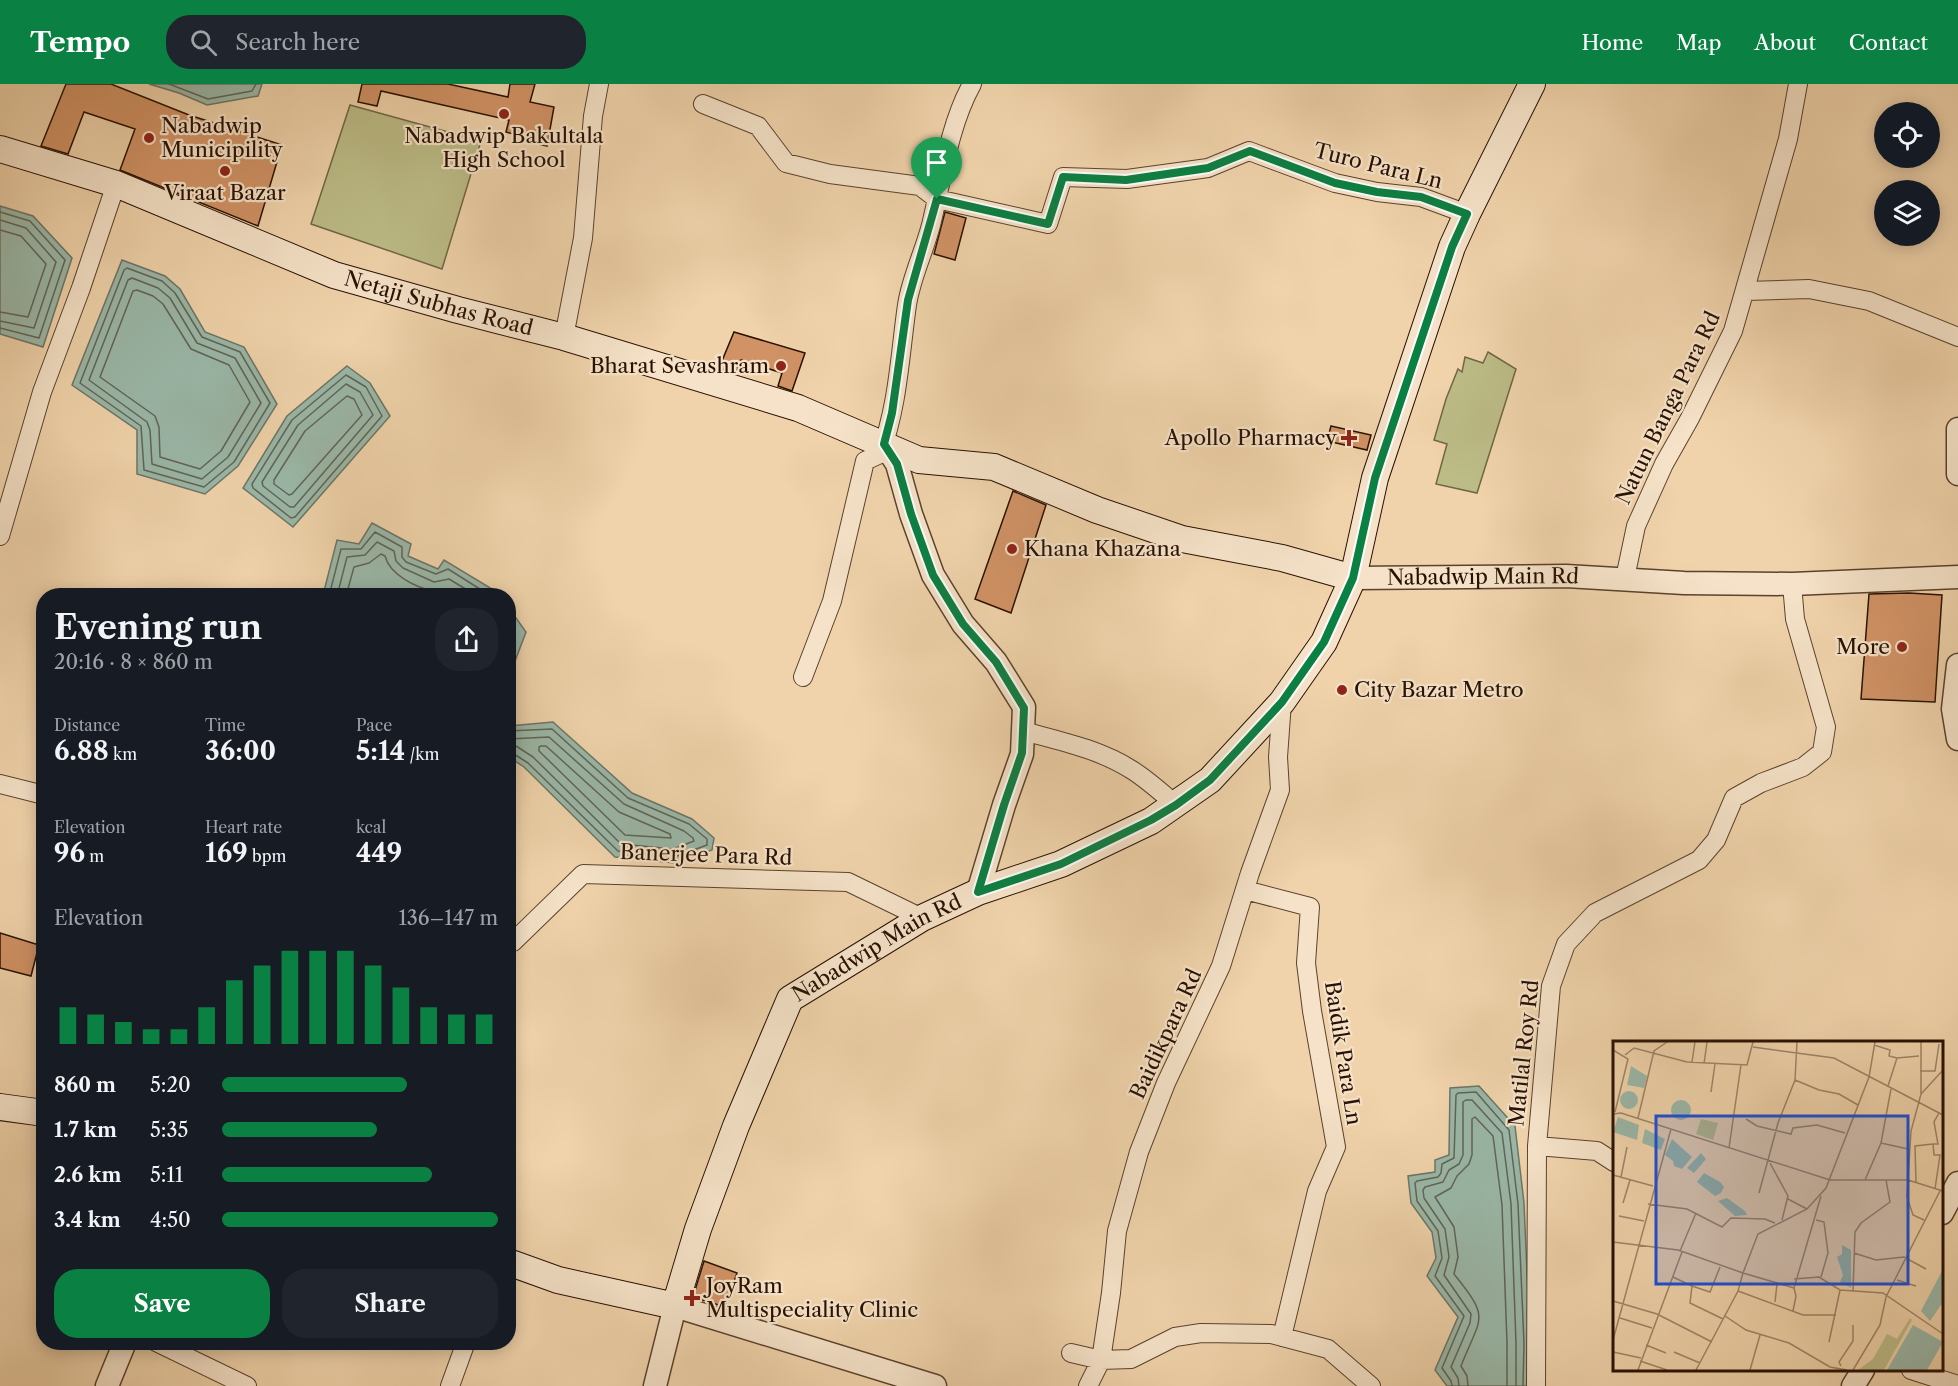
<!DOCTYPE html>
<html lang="en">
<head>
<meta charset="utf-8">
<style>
	body { margin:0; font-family:"Libre Caslon Text",serif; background:#20242c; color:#f1f3f6; height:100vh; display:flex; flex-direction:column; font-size:22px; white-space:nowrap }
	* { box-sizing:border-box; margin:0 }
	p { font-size:20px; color:#9ea1a6 }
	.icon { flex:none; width:33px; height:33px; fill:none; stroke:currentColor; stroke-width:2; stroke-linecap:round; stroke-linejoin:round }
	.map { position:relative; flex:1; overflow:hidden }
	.sheet { position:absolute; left:36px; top:504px; width:480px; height:762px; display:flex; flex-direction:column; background:#171b24; border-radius:24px; box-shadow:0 3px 15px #0003 }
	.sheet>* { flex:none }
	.fabs { position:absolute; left:1874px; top:18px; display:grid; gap:12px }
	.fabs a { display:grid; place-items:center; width:66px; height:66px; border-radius:50%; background:#171b24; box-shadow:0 3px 15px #0003; font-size:30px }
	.pin { position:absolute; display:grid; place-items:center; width:51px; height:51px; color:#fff; margin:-62px -26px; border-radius:50% 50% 50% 0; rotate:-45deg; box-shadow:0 0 6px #0007 }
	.pin .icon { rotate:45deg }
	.round { display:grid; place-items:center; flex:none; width:63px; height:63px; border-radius:24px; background:#20242c }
	.overview { display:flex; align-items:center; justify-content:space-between; height:102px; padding:0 18px }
	h1 { font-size:33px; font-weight:800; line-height:45px }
	.stats { display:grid; grid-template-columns:repeat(3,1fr); gap:9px; height:102px; padding:6px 18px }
	.stats div { display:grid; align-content:center }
	.stats b { font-size:26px; font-weight:800 }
	.stats small { font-size:16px; font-weight:400 }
	.stats p { font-size:16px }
	.chart { height:168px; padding:12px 18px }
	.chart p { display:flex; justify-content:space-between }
	.chart svg { width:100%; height:108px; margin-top:6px; stroke:#0b8043; stroke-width:6 }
	.action { display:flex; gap:12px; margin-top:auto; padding:12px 18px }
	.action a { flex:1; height:69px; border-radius:24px; background:#0b8043; color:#fff; font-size:24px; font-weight:800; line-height:69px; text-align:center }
	.action a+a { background:#20242c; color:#f1f3f6 }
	ul { padding:0 18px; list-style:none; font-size:20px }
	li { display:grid; grid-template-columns:96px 72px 1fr; align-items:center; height:45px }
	li i { height:15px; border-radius:8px; background:#0b8043 }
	header { display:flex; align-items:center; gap:36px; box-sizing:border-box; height:84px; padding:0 30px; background:#0b8043; color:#fff }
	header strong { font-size:28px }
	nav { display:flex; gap:33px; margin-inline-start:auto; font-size:21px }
	.search { width:420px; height:54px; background:#20242c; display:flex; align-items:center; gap:15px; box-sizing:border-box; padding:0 21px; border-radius:24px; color:#9ea1a6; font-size:22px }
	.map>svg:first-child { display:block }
	.green { fill:#bcbc87; stroke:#726645; stroke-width:1.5 }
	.water { fill:#9ab8a9; stroke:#6c7567; stroke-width:1.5 }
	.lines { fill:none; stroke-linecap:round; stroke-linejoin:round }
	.shore { stroke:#616456; stroke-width:1.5 }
	.building { fill:#d19366; stroke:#281103; stroke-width:1.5 }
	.minor-casing { stroke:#5a422d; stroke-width:20 }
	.tertiary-casing { stroke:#5a422d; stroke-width:25 }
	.secondary-casing { stroke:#281103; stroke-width:28 }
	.minor { stroke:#f5e2c8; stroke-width:18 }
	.tertiary { stroke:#f5e2c8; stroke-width:22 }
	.secondary { stroke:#f5e2c8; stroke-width:26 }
	.route-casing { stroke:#fff; stroke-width:12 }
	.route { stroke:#0b8043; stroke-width:8 }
	.poi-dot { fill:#8f2418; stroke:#f5e2c8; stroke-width:2 }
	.labels { text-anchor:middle; stroke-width:4.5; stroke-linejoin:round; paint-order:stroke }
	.poi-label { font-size:21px; fill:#281103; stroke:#f5e2c8; text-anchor:start }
	.street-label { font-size:21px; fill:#281103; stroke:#f5e2c8 }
	.inset-road { fill:none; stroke:#a08568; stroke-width:1.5 }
	.view { fill:#1d4ed8; fill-opacity:0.15; stroke:#1d4ed8; stroke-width:3 }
	.inset-edge { fill:none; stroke:#281103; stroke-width:3 }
</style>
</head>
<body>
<header>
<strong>Tempo</strong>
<div class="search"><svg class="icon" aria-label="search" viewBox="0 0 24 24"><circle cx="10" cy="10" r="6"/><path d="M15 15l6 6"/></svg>Search here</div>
<nav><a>Home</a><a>Map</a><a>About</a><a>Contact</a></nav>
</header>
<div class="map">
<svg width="1958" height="1302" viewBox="0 0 1958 1302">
	<rect width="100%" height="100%" fill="#f0d3ab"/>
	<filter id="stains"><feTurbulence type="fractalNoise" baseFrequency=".00333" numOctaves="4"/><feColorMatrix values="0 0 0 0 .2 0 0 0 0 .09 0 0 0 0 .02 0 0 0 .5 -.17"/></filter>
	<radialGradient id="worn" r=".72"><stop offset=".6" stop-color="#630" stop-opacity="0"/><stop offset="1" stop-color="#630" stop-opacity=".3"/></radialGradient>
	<!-- green -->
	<path class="green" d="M 350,21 L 481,57 L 442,185 L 311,140 Z
		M 1488,268 L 1516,285 L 1477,409 L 1436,400 L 1447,360 L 1434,356 L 1446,315 L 1458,285 L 1462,288 L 1465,273 L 1483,279 Z"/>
	<!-- water -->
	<path class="water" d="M 149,0 L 262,0 L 258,12 L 207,21 L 179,9 Z
		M 0,122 L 33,132 L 72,174 L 43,263 L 0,250 Z
		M 122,176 L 165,192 L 180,205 L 205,248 L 244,263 L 277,320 L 238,382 L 205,410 L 137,390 L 137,346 L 72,301 Z
		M 347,282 L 370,299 L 390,332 L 293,443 L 243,404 L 287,332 Z
		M 372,439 L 411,460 L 408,472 L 438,485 L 444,476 L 497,508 L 499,511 L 323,511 L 337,456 L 359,460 Z
		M 509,524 L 526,548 L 509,593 Z
		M 553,638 L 632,709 L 692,735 L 714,754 L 712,766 L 675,779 L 615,773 L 524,683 L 509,673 L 509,642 Z
		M 1479,1002 L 1515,1042 L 1524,1119 L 1530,1259 L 1529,1302 L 1447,1302 L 1435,1286 L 1458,1233 L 1427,1192 L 1436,1174 L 1432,1148 L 1411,1119 L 1408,1092 L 1435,1088 L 1435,1076 L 1449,1071 L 1450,1004 Z"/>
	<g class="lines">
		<!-- shore -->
		<path class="shore" d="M 169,0 L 208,15 L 252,7 L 256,0
			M 0,128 L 30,137 L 65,176 L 39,254 L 0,244
			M 0,136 L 26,144 L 56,178 L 34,244 L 0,237
			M 0,146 L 21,152 L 46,180 L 28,233 L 0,228
			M 127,184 L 162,197 L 175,209 L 202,253 L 240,268 L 270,319 L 234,378 L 204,403 L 144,386 L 141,342 L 80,299 L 124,186 Z
			M 132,194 L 158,204 L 170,214 L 197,259 L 235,274 L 261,319 L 228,373 L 202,395 L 152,380 L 150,346 L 147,338 L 89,296 L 128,196 Z
			M 137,206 L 153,212 L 163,220 L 191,265 L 229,281 L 250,318 L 221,367 L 200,385 L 160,373 L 159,343 L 155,332 L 100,293 L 133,207 Z
			M 346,291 L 366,303 L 382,332 L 295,433 L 291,434 L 253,404 L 252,400 L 292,336 Z
			M 346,300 L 360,308 L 373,331 L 294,423 L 290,423 L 263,402 L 262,398 L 298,341 Z
			M 347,312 L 354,315 L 362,331 L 292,410 L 289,411 L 274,400 L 274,396 L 305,347 Z
			M 329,512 L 341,465 L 361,465 L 375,448 L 402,463 L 402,473 L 406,478 L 436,490 L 448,485 L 491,512
			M 337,512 L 347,473 L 365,471 L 377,458 L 394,467 L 396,477 L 403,484 L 434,498 L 449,495 L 477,512
			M 346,512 L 354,483 L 369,479 L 381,470 L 385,472 C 390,491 415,503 433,507 C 447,509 443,502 460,512
			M 508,647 L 552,645 L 628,714 L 689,740 L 707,755 L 707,761 L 674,773 L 618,767 L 528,679 L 514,670 L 508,669
			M 508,655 L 549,653 L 624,720 L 684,747 L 693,754 L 694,757 L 673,765 L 621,760 L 533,673 L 516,662 L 508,661
			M 541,662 L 546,662 L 619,728 L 670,750 L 671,754 L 625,751 L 539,667 L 539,663 Z
			M 1452,1302 L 1451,1297 L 1442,1284 L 1464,1232 L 1435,1192 L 1442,1174 L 1438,1147 L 1417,1117 L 1415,1099 L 1417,1097 L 1438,1093 L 1441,1089 L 1442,1080 L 1454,1074 L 1456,1011 L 1458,1009 L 1476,1008 L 1509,1046 L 1518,1120 L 1524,1259 L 1523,1302
			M 1459,1302 L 1458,1294 L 1451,1283 L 1470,1239 L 1471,1230 L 1444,1191 L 1449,1173 L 1445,1145 L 1424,1114 L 1423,1106 L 1425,1103 L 1443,1098 L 1449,1086 L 1459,1080 L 1463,1071 L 1463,1018 L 1466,1016 L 1472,1016 L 1502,1049 L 1511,1120 L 1516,1259 L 1516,1302
			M 1468,1302 L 1467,1292 L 1461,1282 C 1481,1231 1491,1236 1454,1190 L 1458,1173 L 1454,1143 L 1435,1113 L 1451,1104 L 1457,1092 L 1469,1080 L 1472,1071 L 1472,1035 L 1475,1033 L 1493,1052 L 1502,1121 L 1507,1259 L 1507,1302"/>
	</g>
	<!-- building -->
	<path class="building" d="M 66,0 L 111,0 L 189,31 L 282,61 L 258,142 L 120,86 L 135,45 L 84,28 L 68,70 L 41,62 Z
		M 362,0 L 448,0 L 508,13 L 510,0 L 535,0 L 530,18 L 554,23 L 547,62 L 526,57 L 527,54 L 506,48 L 509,36 L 381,7 L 377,22 L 358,18 Z
		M 945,128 L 966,134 L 955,176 L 934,170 Z
		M 734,248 L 805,269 L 792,307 L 778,302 L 782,289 L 741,276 L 736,290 L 719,284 Z
		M 1331,342 L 1371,351 L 1367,366 L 1327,357 Z
		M 1013,407 L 1046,421 L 1011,529 L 975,515 Z
		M 1909,509 L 1942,511 L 1935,618 L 1861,615 L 1869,510 Z
		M 0,849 L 39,861 L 31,892 L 0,884 Z
		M 704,1177 L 737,1189 L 725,1223 L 693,1213 Z"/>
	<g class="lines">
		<!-- minor casing -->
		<g class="minor-casing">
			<path id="minor" d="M 703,20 L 758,42 L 786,79 L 830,90 L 920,102 L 937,115 L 1048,140 L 1063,93 L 1127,95 L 1208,84 L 1249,67 L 1335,99 L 1377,108 L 1421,113 L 1467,130
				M 1746,207 L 1809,205 L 1869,217 L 1958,253
				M 564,253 L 583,154 L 593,32 L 599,0
				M 0,452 L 42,308 L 81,204 L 116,100
				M 1625,494 L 1636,442 L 1664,380 L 1690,334 L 1733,247 L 1788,55 L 1798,0
				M 803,593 L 832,517 L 865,377 L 880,370 C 898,323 900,270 907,221 C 911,194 924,168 931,141 C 942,96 949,41 972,0
				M 1023,647 C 1060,657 1099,665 1132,686 C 1148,696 1162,709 1176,721
				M 0,700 L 44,711
				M 1245,806 L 1310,823 L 1306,879 L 1312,927 L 1336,1063 L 1317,1107 L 1282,1253
				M 508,856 L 513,858 L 583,790 L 848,798 L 922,834
				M 1537,1062 L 1597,1067 L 1614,1078
				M 156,1258 L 247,1302
				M 1071,1269 L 1101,1276 L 1131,1275 L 1175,1253 L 1201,1249 L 1271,1250 L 1328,1265 L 1371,1302
				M 1911,1286 L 1958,1301
				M 450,1302 L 466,1258
				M 1088,1302 L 1101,1276 L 1111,1209 L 1117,1147 L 1139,1068 L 1166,999 L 1221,882 L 1250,789 L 1280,706 L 1278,673 L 1282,618
				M 1536,1302 L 1537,1062 L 1551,902 L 1566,860 L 1595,829 L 1699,776 L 1716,756 L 1734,714 L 1761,699 L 1803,683 L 1822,668 L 1826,643 L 1795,535 L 1792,500"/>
		</g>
		<!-- tertiary casing -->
		<g class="tertiary-casing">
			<g id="tertiary">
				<path d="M 1958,345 L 1958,390"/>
				<path d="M 884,360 L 897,380 L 911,430 L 933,491 L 963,540 L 996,578 L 1024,623 L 1022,670 L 1004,721 L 978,808"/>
				<path id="s1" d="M 1353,494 L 1566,492 L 1684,499 L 1792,500 L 1958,493"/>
				<path d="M 1958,581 L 1953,625 L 1958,655"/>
				<path d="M 1942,1129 L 1958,1099"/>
				<path d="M 107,1302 L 125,1258"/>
				<path d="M 655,1302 L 675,1222 L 935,1302"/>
				<path d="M 1853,1302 L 1863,1286"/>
			</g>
		</g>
		<!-- secondary casing -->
		<g class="secondary-casing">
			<g id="secondary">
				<path id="s2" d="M 0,65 L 116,100 L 334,191 L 458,226 L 564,253 L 798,324 L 919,376 L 994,383 L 1097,426 L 1182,455 L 1282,474 L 1353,494"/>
				<path d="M 0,1023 L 44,1029"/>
				<path id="s3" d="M 508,1178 L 558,1196 L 675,1222 L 698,1145 L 736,1042 L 790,915 L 922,834 L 978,808 L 1061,780 L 1151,737 L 1210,696 L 1282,618 L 1324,558 L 1353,494 L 1375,394 L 1452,163 L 1467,130 L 1532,0"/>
			</g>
		</g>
		<!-- minor -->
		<use href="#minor" class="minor"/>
		<!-- tertiary -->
		<use href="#tertiary" class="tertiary"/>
		<!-- secondary -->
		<use href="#secondary" class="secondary"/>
	</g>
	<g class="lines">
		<!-- route casing -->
		<g class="route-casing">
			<path id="route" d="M 1250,67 L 1335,99 L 1377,108 L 1421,113 L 1467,130 L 1452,163 L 1375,394 L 1353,494 L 1324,558 L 1282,618 L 1210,696 L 1176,721 L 1151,736 L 1061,780 L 978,808 L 1004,721 L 1022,669 L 1024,624 L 996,578 L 963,540 L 933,491 L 911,430 L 897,380 L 884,360 L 892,329 L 908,216 L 937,115 L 1048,140 L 1063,93 L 1126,96 L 1208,84 Z"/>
		</g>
		<!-- route -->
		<use href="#route" class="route"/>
	</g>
	<!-- markers -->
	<g class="poi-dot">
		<circle cx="504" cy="30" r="6"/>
		<circle cx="149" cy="54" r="6"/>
		<circle cx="225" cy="87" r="6"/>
		<circle cx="781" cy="282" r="6"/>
		<path d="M1346 345h6v6h6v6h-6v6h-6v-6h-6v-6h6z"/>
		<circle cx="1012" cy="465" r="6"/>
		<circle cx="1902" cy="563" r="6"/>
		<circle cx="1342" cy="606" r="6"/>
		<path d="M689 1205h6v6h6v6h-6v6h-6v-6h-6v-6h6z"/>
	</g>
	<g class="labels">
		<!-- poi labels -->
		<g class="poi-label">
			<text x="161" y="49">Nabadwip<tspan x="161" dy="24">Municipility</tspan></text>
			<text x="504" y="59" text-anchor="middle">Nabadwip Bakultala<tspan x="504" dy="24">High School</tspan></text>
			<text x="225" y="116" text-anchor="middle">Viraat Bazar</text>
			<text x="769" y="289" text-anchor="end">Bharat Sevashram</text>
			<text x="1337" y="361" text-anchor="end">Apollo Pharmacy</text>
			<text x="1024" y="472">Khana Khazana</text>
			<text x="1890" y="570" text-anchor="end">More</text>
			<text x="1354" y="613">City Bazar Metro</text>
			<text x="706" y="1209">JoyRam<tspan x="706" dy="24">Multispeciality Clinic</tspan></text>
		</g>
		<!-- street labels -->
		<g class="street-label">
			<text transform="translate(1378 82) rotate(14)" y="7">Turo Para Ln</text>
			<text dy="7" stroke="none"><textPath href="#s2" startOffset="466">Netaji Subhas Road</textPath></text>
			<text transform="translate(1668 324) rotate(-64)" y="7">Natun Banga Para Rd</text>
			<text dy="7" stroke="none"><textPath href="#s1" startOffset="130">Nabadwip Main Rd</textPath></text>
			<text transform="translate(706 771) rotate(2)" y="7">Banerjee Para Rd</text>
			<text dy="7" stroke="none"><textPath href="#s3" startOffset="602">Nabadwip Main Rd</textPath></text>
			<text transform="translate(1166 950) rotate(-65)" y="7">Baidikpara Rd</text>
			<text transform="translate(1343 969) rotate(81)" y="7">Baidik Para Ln</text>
			<text transform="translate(1524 969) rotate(-84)" y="7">Matilal Roy Rd</text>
		</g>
	</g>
	<!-- overview -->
	<g transform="translate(1613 957)">
		<rect width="330" height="330" fill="#f0d3ab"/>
		<path d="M 88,78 L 105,82 L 100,99 L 83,93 ZM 297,277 L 299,279 L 271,329 L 245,329 L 260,318 L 274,293 L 284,298 Z" fill="#bcbc87"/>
		<path d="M 18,25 L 34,35 L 31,47 L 14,44 ZM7 59a9 9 0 1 1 18 0a9 9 0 1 1-18 0ZM58 69a10 10 0 1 1 20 0a10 10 0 1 1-20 0ZM 5,76 L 26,84 L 24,99 L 0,91 ZM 32,88 L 52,98 L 48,109 L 29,102 ZM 59,98 L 79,116 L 69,128 L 61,125 L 60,120 L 52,114 ZM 88,112 L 93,118 L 81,132 L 74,127 ZM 91,132 L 107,141 L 111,146 L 108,152 L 102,155 L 84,141 ZM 114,157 L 132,170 L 134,174 L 122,175 L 105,160 ZM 229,204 L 238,209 L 238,247 L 227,241 L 230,234 L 224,216 L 229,213 ZM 330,228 L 330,261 L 317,280 L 308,270 ZM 300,284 L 330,301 L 314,329 L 274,329 Z" fill="#9ab8a9"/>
		<path class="inset-road" d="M 261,4 L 277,9 L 276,15 L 284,17 L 306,15M 140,6 L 221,17 L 330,74M 0,9 L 15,18 L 2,71M 12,14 L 21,7 L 74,21 L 134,24 L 140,1M 79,21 L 82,1M 91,23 L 94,1M 307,30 L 322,30 L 326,3M 182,39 L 206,49 L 226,53 L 245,64M 275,45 L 284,17M 98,51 L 102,23M 308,53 L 308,1M 0,73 L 8,72 L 217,139M 25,77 L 41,10 L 54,1M 133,78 L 144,85 L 178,93 L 180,87 L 204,84 L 232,92M 268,102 L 295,108M 116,107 L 128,24M 157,122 L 175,155 L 169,179M 0,134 L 40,145M 8,136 L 14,106M 217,139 L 295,139 L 330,150M 252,139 L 268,102 L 278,48M 303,142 L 302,105 L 320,103M 322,148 L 327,114 L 321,114 L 320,103 L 325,103 L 321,81 L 326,72M 146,152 L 165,82 L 182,39 L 184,1M 175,158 L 194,168M 10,162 L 17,139M 35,163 L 74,168 L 109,186 L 118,177 L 152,178 L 162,182M 6,175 L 31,180M 203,179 L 211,181 L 215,212 L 208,236M 311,179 L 300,174 L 294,156 L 298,90 L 308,53 L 330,29M 0,201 L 65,209 L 130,232 L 145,193 L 194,168 L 213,147 L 256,36 L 262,1M 67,210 L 83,172M 241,212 L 263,219 L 291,216 L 313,228M 60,236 L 79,245 L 77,262 L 110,278M 181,238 L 206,236 L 227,249 L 270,252 L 330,293M 284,239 L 303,245M 79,245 L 97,251 L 107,226M 125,250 L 190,274 L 223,274M 240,251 L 242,191 L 248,182 L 277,161 L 273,139M 0,260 L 44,273 L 99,301M 162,261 L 164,243M 180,270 L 183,255 L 181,247 L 208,155M 112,275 L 133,289 L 176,302 L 217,326 L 234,329M 7,277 L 39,287M 0,299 L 58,88M 216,301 L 227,249M 33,304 L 53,312M 0,311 L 28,317M 61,311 L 87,322M 27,320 L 54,329M 228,325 L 226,321 L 240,300 L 240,284M 25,329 L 69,211M 83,329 L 125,250 L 130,232 L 181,247M 137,329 L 147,294M 240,329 L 267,284 L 273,256 L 327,150"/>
		<path class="view" d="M 43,75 L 295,75 L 295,243 L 43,243 Z"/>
		<rect width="330" height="330" class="inset-edge"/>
	</g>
	<rect width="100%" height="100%" filter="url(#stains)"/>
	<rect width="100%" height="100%" fill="url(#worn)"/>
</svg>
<div class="fabs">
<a><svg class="icon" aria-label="locate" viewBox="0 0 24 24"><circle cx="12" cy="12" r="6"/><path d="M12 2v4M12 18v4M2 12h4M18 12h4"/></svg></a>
<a><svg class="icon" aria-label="layers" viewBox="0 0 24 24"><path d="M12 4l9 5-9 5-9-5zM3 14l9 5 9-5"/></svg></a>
</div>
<div class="pin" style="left:937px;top:115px;background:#1e9e55"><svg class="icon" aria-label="arrive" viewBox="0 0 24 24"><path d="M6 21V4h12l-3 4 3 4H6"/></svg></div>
<section class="sheet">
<div class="overview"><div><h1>Evening run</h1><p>20:16 · 8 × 860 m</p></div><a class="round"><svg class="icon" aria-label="share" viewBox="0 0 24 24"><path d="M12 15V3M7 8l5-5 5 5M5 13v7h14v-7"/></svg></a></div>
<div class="stats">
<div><p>Distance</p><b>6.88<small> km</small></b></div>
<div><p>Time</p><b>36:00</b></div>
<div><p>Pace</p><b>5:14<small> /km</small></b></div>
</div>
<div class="stats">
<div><p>Elevation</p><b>96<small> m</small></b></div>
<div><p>Heart rate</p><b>169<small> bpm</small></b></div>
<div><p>kcal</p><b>449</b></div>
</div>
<div class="chart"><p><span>Elevation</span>136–147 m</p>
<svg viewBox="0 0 160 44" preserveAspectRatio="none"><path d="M5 44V29M15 44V32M25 44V35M35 44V38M45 44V38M55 44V29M65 44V18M75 44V12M85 44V6M95 44V6M105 44V6M115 44V12M125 44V21M135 44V29M145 44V32M155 44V32"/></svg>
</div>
<ul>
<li><b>860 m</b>5:20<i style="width:67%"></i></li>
<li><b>1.7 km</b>5:35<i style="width:56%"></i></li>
<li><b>2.6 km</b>5:11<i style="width:76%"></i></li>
<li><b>3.4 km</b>4:50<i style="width:100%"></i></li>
</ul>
<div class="action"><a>Save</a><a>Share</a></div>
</section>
</div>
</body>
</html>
